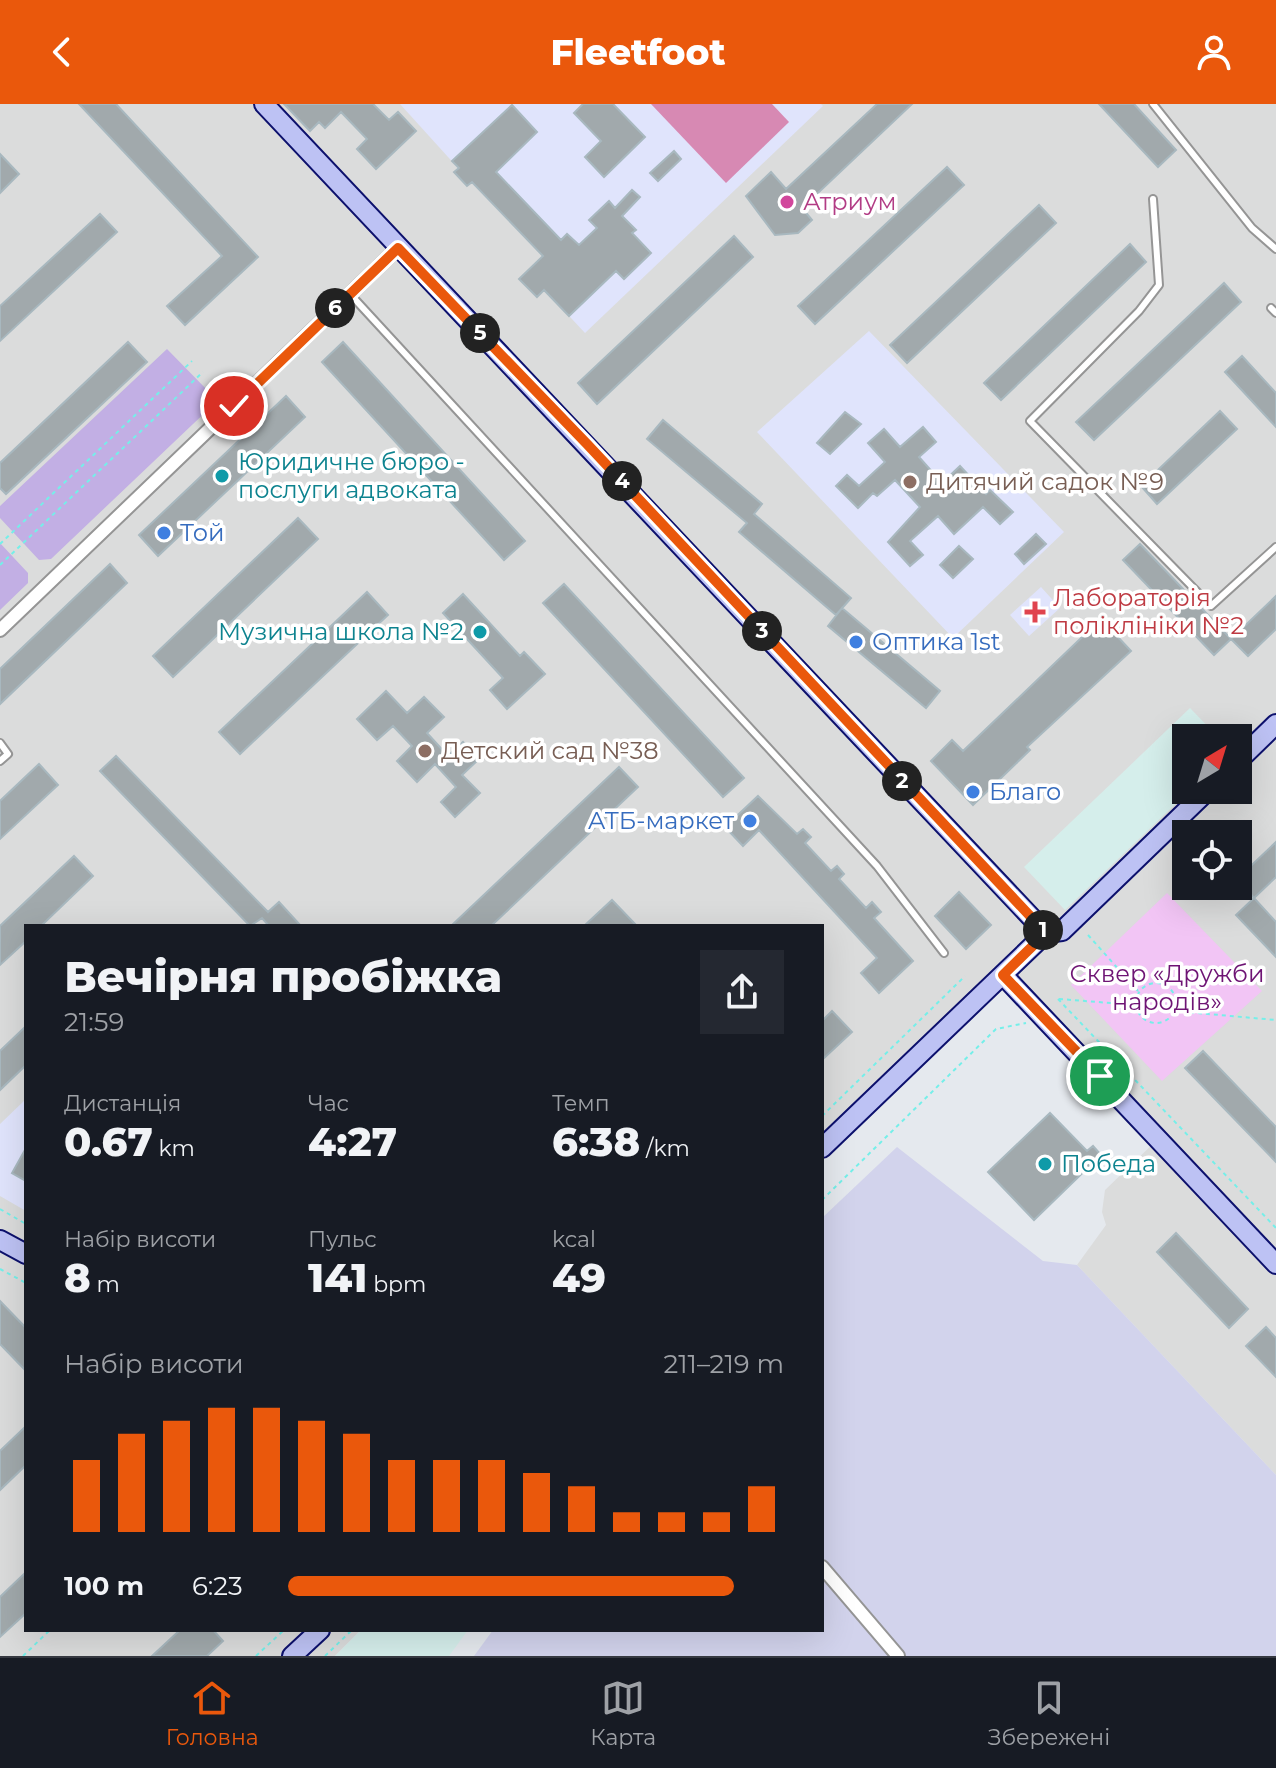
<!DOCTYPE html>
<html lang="uk">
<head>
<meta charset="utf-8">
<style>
	body { margin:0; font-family:Montserrat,sans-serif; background:#242831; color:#f1f3f6; height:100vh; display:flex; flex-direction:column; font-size:30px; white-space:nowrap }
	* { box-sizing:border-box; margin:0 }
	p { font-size:26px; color:#9ea1a6 }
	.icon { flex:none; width:44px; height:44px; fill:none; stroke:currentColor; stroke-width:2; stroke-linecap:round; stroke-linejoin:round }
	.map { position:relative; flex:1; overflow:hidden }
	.side { position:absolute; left:24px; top:820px; width:800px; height:708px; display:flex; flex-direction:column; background:#171b24; border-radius:0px; box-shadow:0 8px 32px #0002 }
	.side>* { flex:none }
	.needle { width:52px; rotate:38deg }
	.controls { position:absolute; left:1172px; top:620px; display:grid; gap:16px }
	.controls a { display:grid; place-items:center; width:80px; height:80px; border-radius:0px; background:#171b24; box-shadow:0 8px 32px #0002; font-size:40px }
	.pin { position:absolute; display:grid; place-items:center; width:68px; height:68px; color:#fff; margin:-34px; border:4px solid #fff; border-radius:50%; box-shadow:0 2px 8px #0007 }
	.km { position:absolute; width:40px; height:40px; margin:-20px; border-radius:50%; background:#222; color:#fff; font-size:22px; line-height:40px; text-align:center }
	.round { display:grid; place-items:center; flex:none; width:84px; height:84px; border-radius:0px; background:#242831 }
	.headline { display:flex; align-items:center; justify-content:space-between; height:136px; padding:0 40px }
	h1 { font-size:44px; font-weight:800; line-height:60px }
	.figures { display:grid; grid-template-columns:repeat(3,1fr); gap:12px; height:136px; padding:8px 40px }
	.figures div { display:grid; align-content:center }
	.figures b { font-size:40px; font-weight:800 }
	.figures small { font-size:22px; font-weight:400 }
	.figures p { font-size:22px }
	.chart { height:224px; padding:16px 40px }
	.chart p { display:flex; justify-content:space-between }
	.chart svg { width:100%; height:144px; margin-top:8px; stroke:#ea580c; stroke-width:6 }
	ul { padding:0 40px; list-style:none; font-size:26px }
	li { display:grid; grid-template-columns:128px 96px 1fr; align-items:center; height:60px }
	li i { height:20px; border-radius:10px; background:#ea580c }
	header { display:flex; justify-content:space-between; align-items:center; height:104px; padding:0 40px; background:#ea580c; color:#fff; font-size:36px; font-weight:800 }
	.tab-bar { display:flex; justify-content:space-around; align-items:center; height:112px; border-top:2px solid #363941; background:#171b24; font-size:22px; color:#9ea1a6 }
	.tab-bar a { display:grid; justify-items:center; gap:4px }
	.tab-bar .active { color:#ea580c }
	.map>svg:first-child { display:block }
	.residential { fill:#dbdcdc; fill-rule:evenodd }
	.commercial { fill:#d5eeeb }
	.education { fill:#e0e4fc }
	.farmland { fill:#d2d3ec }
	.grass { fill:#c2afe4 }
	.park { fill:#f2c5f5 }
	.pitch { fill:#d789b3 }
	.building { fill:#a1a9ac; stroke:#a8b8bf; stroke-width:2 }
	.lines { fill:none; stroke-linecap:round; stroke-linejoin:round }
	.lane-casing { stroke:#959595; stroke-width:10 }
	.street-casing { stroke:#959595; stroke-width:16 }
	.secondary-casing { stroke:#0d116d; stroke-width:22 }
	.path { stroke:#75efe9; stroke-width:2; stroke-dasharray:4 4; stroke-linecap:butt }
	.lane { stroke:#fff; stroke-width:6 }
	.street { stroke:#fff; stroke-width:12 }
	.secondary { stroke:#bdc2f4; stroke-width:18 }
	.route-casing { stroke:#fff; stroke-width:16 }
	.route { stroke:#ea580c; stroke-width:10 }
	.hotel-dot { fill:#d1479c; stroke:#fff; stroke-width:3 }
	.culture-dot { fill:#0f9aa8; stroke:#fff; stroke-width:3 }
	.education-dot { fill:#8d6e63; stroke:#fff; stroke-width:3 }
	.shop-dot { fill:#3f7fe0; stroke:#fff; stroke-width:3 }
	.health-dot { fill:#e0444e; stroke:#fff; stroke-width:3 }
	.labels { text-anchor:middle; stroke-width:7; stroke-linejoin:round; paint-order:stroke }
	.hotel-label { font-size:24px; fill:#b23c85; stroke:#fff; text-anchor:start }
	.culture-label { font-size:24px; fill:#0d838f; stroke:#fff; text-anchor:start }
	.education-label { font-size:24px; fill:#785e54; stroke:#fff; text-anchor:start }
	.shop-label { font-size:24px; fill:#366cbe; stroke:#fff; text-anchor:start }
	.health-label { font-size:24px; fill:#be3a42; stroke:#fff; text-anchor:start }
	.park-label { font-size:24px; fill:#6e1474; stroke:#fff }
</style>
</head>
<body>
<header><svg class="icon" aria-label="back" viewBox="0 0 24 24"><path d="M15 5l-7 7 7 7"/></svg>Fleetfoot<svg class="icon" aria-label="person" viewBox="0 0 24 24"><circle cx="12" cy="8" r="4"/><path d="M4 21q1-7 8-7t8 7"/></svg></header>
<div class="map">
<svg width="1276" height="1552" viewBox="0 0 1276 1552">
	<rect width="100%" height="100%" fill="#e5e9ee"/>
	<!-- residential -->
	<path class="residential" d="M 0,0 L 1276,0 L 1276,1371 L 1077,1161 L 1106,1121 L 1102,1108 L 1105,1086 L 1158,1035 L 1003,871 L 822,1044 L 822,822 L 26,822 L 26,1526 L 361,1526 L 335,1552 L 0,1552 ZM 1186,634 L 1238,634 L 1238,686 L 1186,686 ZM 1186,730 L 1238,730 L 1238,782 L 1186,782 Z"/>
	<!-- commercial -->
	<path class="commercial" d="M 1190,604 L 1219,634 L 1186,634 L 1186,686 L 1190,686 L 1065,806 L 1024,763 Z
		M 361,1526 L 468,1526 L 449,1552 L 335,1552 Z"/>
	<!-- education -->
	<path class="education" d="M 400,0 L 821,0 L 823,2 L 585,229 L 545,186 L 537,193 L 519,175 L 550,146 L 536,132 L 529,138 L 472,79 L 467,82 L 454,68 L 458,64 Z
		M 869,227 L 1064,428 L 953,534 L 757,328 Z
		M 1041,483 L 1060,504 L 1029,532 L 1010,511 Z
		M 26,995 L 26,1107 L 0,1092 L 0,1020 Z"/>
	<!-- farmland -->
	<path class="farmland" d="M 897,1043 L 1043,1157 L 1077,1161 L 1276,1371 L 1276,1552 L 474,1552 L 493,1526 L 822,1526 L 822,1114 Z"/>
	<!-- grass -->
	<path class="grass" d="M 167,245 L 214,293 L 213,301 L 51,455 L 39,456 L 0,414 L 0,402 Z
		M 0,439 L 28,469 L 28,479 L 0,506 Z"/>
	<!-- park -->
	<path class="park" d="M 1167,789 L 1262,887 L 1162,977 L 1071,881 Z"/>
	<!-- pitch -->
	<path class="pitch" d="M 651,0 L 772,0 L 789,18 L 726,79 Z"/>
	<!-- building -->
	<path class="building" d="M 79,0 L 116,0 L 258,153 L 185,221 L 167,202 L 222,152 Z
		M 284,0 L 373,0 L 389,16 L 398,8 L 416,27 L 376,65 L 357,45 L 367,35 L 341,8 L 325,24 L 319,18 L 310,27 Z
		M 583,0 L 613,0 L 645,33 L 604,73 L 585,53 L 601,37 L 574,9 Z
		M 877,0 L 912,0 L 802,104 L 812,116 L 798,129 L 775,131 L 746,92 L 771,68 L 786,85 Z
		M 1099,0 L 1134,0 L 1176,46 L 1158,63 Z
		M 512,1 L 537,28 L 496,68 L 561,136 L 567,130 L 579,141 L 597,124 L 589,116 L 609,97 L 615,104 L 632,86 L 640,93 L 622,112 L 636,126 L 632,129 L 651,149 L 624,175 L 616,167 L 569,212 L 544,186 L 537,193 L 519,175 L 543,152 L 472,78 L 467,82 L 454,68 L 459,64 L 452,57 Z
		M 674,47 L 681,55 L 658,77 L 650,69 Z
		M 0,50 L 19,70 L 0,89 Z
		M 947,63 L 964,81 L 815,220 L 798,202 Z
		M 1039,101 L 1056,119 L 907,259 L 890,241 Z
		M 100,110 L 117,128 L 0,237 L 0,202 Z
		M 734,132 L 753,153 L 597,300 L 578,279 Z
		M 1130,140 L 1146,158 L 1001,296 L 984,279 Z
		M 1224,179 L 1241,198 L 1094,336 L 1076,318 Z
		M 128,238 L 147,258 L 6,390 L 0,384 L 0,359 Z
		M 343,238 L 525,437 L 504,456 L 322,258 Z
		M 1242,252 L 1276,289 L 1276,323 L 1225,268 Z
		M 286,292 L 305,313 L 158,452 L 139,431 Z
		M 1220,307 L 1237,325 L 1157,400 L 1141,382 Z
		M 845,308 L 861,320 L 830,350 L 817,339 Z
		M 663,316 L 762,400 L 754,410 L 851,494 L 836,511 L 739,428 L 747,419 L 647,335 Z
		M 923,323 L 936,338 L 919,353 L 942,379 L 960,362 L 986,390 L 990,386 L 1013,408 L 1000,420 L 983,403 L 954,430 L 938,412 L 910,437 L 923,451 L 910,462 L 888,438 L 920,403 L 895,376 L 877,392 L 873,389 L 858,404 L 836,382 L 847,371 L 859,382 L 885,358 L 868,339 L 884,325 L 900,343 Z
		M 298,414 L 318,435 L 173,573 L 153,552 Z
		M 1036,430 L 1046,440 L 1024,460 L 1015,450 Z
		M 1140,440 L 1231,535 L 1214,551 L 1123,456 Z
		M 959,442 L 973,455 L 953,474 L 940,461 Z
		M 110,460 L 127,479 L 0,600 L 0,565 Z
		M 564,480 L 744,674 L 723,693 L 543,499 Z
		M 367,488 L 388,511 L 240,650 L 219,628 Z
		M 463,490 L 520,552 L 524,548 L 545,570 L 507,605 L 490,586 L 503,574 L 443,509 Z
		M 1276,492 L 1276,525 L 1248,552 L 1231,535 Z
		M 842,504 L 940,587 L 926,604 L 828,522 Z
		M 1101,515 L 1131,547 L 1027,643 L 1030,646 L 973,701 L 931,657 L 952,636 L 963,647 Z
		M 386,587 L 407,609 L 424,593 L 444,613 L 427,629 L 448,652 L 463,638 L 479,655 L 462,671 L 480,689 L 455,713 L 441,698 L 456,683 L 435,660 L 417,678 L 397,657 L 412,642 L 393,622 L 377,636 L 357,615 Z
		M 116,652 L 268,808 L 279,798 L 301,822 L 269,822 L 262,814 L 250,822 L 100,667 Z
		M 39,660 L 58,681 L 0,735 L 0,697 Z
		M 619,663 L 638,683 L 491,822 L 451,822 Z
		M 758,692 L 797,730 L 803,725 L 811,733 L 805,739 L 831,767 L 837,762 L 844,770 L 839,775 L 866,804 L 872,798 L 881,808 L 874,814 L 913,857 L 879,889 L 861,869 L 877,854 L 759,726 L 743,742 L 725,723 Z
		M 1276,738 L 1276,773 L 1254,794 L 1238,774 Z
		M 74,752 L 93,772 L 41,822 L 26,822 L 26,837 L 0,861 L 0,822 Z
		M 959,788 L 991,821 L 966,845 L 935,812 Z
		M 1254,794 L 1276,818 L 1276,853 L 1236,811 Z
		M 612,796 L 637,822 L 584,822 Z
		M 832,907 L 852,928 L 822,956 L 822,917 Z
		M 26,922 L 26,961 L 0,986 L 0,947 Z
		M 1203,947 L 1276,1023 L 1276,1058 L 1185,964 Z
		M 1050,1009 L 1087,1047 L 1093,1042 L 1101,1051 L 1034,1116 L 988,1068 Z
		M 26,1044 L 26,1077 L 12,1069 Z
		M 1176,1129 L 1248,1205 L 1229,1224 L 1157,1148 Z
		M 0,1197 L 26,1224 L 26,1267 L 0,1240 Z
		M 1266,1223 L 1276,1234 L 1276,1273 L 1246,1242 Z
		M 26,1322 L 26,1361 L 0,1386 L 0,1347 Z
		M 26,1468 L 26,1509 L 0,1533 L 0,1493 Z
		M 180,1526 L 213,1526 L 223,1537 L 207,1552 L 152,1552 Z"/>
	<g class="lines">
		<!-- lane casing -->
		<g class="lane-casing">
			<path id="lane" d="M 1153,0 L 1252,124 L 1276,145
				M 1153,95 L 1159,181 L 1139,207 L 1030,317 L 1211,502 L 1276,443
				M 350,190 L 877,762 L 944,849
				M 1271,204 L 1276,209
				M 0,639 L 8,650 L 0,657"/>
		</g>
		<!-- street casing -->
		<g class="street-casing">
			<path id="street" d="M 0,526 L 398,144
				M 822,1463 L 898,1552"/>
		</g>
		<!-- secondary casing -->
		<g class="secondary-casing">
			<path id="secondary" d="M 264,0 L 1046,829
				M 1238,657 L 1276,620
				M 1003,871 L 1276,1160
				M 822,1044 L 1046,829 L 1062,827 L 1208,686
				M 0,1136 L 26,1150
				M 292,1552 L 320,1526"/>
		</g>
		<!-- path -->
		<path class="path" d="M 0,440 L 192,257
			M 0,461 L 203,268
			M 1088,831 L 1138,887
			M1136 899a20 20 0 1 1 40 0a20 20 0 1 1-40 0Z
			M 1058,895 L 1276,1124
			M 1059,895 L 1136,901
			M 1174,907 L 1276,916
			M 822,1012 L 965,872
			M 822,1096 L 996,925 L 1026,919
			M 0,1105 L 26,1120
			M 0,1165 L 26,1179
			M 23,1552 L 50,1526
			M 256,1552 L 284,1526
			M 325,1552 L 352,1526"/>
		<!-- lane -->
		<use href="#lane" class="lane"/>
		<!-- street -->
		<use href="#street" class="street"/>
		<!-- secondary -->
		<use href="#secondary" class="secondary"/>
	</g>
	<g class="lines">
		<!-- route casing -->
		<g class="route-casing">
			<path id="route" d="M 234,302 L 398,144 L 587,340 L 1046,829 L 1003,871 L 1100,972"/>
		</g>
		<!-- route -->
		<use href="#route" class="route"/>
	</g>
	<!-- markers -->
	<circle class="hotel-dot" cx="787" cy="98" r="8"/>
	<g class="culture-dot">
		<circle cx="222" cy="372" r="8"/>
		<circle cx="480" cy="528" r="8"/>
		<circle cx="1045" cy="1060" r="8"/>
	</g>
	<g class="education-dot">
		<circle cx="910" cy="378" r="8"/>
		<circle cx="425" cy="647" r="8"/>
	</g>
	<g class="shop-dot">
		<circle cx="164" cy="429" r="8"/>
		<circle cx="856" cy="538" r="8"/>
		<circle cx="973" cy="688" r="8"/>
		<circle cx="750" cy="717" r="8"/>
	</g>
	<path class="health-dot" d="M1031 496h8v8h8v8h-8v8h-8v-8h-8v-8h8z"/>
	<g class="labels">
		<!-- hotel labels -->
		<g class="hotel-label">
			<text x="803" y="106">Атриум</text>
		</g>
		<!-- culture labels -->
		<g class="culture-label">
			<text x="238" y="366">Юридичне бюро -<tspan x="238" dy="28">послуги адвоката</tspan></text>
			<text x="464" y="536" text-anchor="end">Музична школа №2</text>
			<text x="1061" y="1068">Победа</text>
		</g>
		<!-- education labels -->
		<g class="education-label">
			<text x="926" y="386">Дитячий садок №9</text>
			<text x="441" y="655">Детский сад №38</text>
		</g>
		<!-- shop labels -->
		<g class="shop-label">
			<text x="180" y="437">Той</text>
			<text x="872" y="546">Оптика 1st</text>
			<text x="989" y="696">Благо</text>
			<text x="734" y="725" text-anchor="end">АТБ-маркет</text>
		</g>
		<!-- health labels -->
		<g class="health-label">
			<text x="1053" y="502">Лабораторія<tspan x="1053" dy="28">поліклініки №2</tspan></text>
		</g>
		<!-- park labels -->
		<g class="park-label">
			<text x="1167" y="878">Сквер «Дружби<tspan x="1167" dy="28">народів»</tspan></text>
		</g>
	</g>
</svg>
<div class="controls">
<a><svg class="needle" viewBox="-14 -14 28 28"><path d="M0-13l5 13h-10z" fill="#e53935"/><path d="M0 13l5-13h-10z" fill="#9ea1a6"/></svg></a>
<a><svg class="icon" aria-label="locate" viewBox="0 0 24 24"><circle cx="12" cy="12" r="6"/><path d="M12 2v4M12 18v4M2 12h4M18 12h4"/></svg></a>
</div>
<div class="pin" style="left:1100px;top:972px;background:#1e9e55"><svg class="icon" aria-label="arrive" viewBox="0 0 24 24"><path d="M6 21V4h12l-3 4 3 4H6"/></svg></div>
<div class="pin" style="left:234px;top:302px;background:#d93025"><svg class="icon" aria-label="check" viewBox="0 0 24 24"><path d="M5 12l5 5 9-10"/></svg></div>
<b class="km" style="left:1043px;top:826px">1</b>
<b class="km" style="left:902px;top:677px">2</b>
<b class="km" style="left:762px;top:527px">3</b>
<b class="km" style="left:622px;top:377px">4</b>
<b class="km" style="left:480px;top:229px">5</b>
<b class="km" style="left:335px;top:204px">6</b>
<section class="side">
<div class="headline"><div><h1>Вечірня пробіжка</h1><p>21:59</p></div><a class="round"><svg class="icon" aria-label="share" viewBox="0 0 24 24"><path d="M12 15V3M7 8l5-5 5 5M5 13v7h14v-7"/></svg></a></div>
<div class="figures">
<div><p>Дистанція</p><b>0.67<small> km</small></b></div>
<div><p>Час</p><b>4:27</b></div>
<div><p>Темп</p><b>6:38<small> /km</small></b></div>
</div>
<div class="figures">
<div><p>Набір висоти</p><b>8<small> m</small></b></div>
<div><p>Пульс</p><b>141<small> bpm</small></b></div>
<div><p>kcal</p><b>49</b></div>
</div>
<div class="chart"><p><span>Набір висоти</span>211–219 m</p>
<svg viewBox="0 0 160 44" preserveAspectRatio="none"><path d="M5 44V22M15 44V14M25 44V10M35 44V6M45 44V6M55 44V10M65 44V14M75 44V22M85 44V22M95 44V22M105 44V26M115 44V30M125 44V38M135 44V38M145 44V38M155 44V30"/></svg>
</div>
<ul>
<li><b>100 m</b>6:23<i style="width:90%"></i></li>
</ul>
</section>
</div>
<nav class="tab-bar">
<a class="active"><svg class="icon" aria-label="home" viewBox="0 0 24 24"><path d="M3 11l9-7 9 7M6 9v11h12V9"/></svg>Головна</a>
<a><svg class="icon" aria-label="map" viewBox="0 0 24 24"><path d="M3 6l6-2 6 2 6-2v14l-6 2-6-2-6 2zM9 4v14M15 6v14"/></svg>Карта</a>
<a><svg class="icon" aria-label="saved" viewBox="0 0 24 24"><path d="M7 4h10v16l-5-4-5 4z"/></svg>Збережені</a>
</nav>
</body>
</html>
